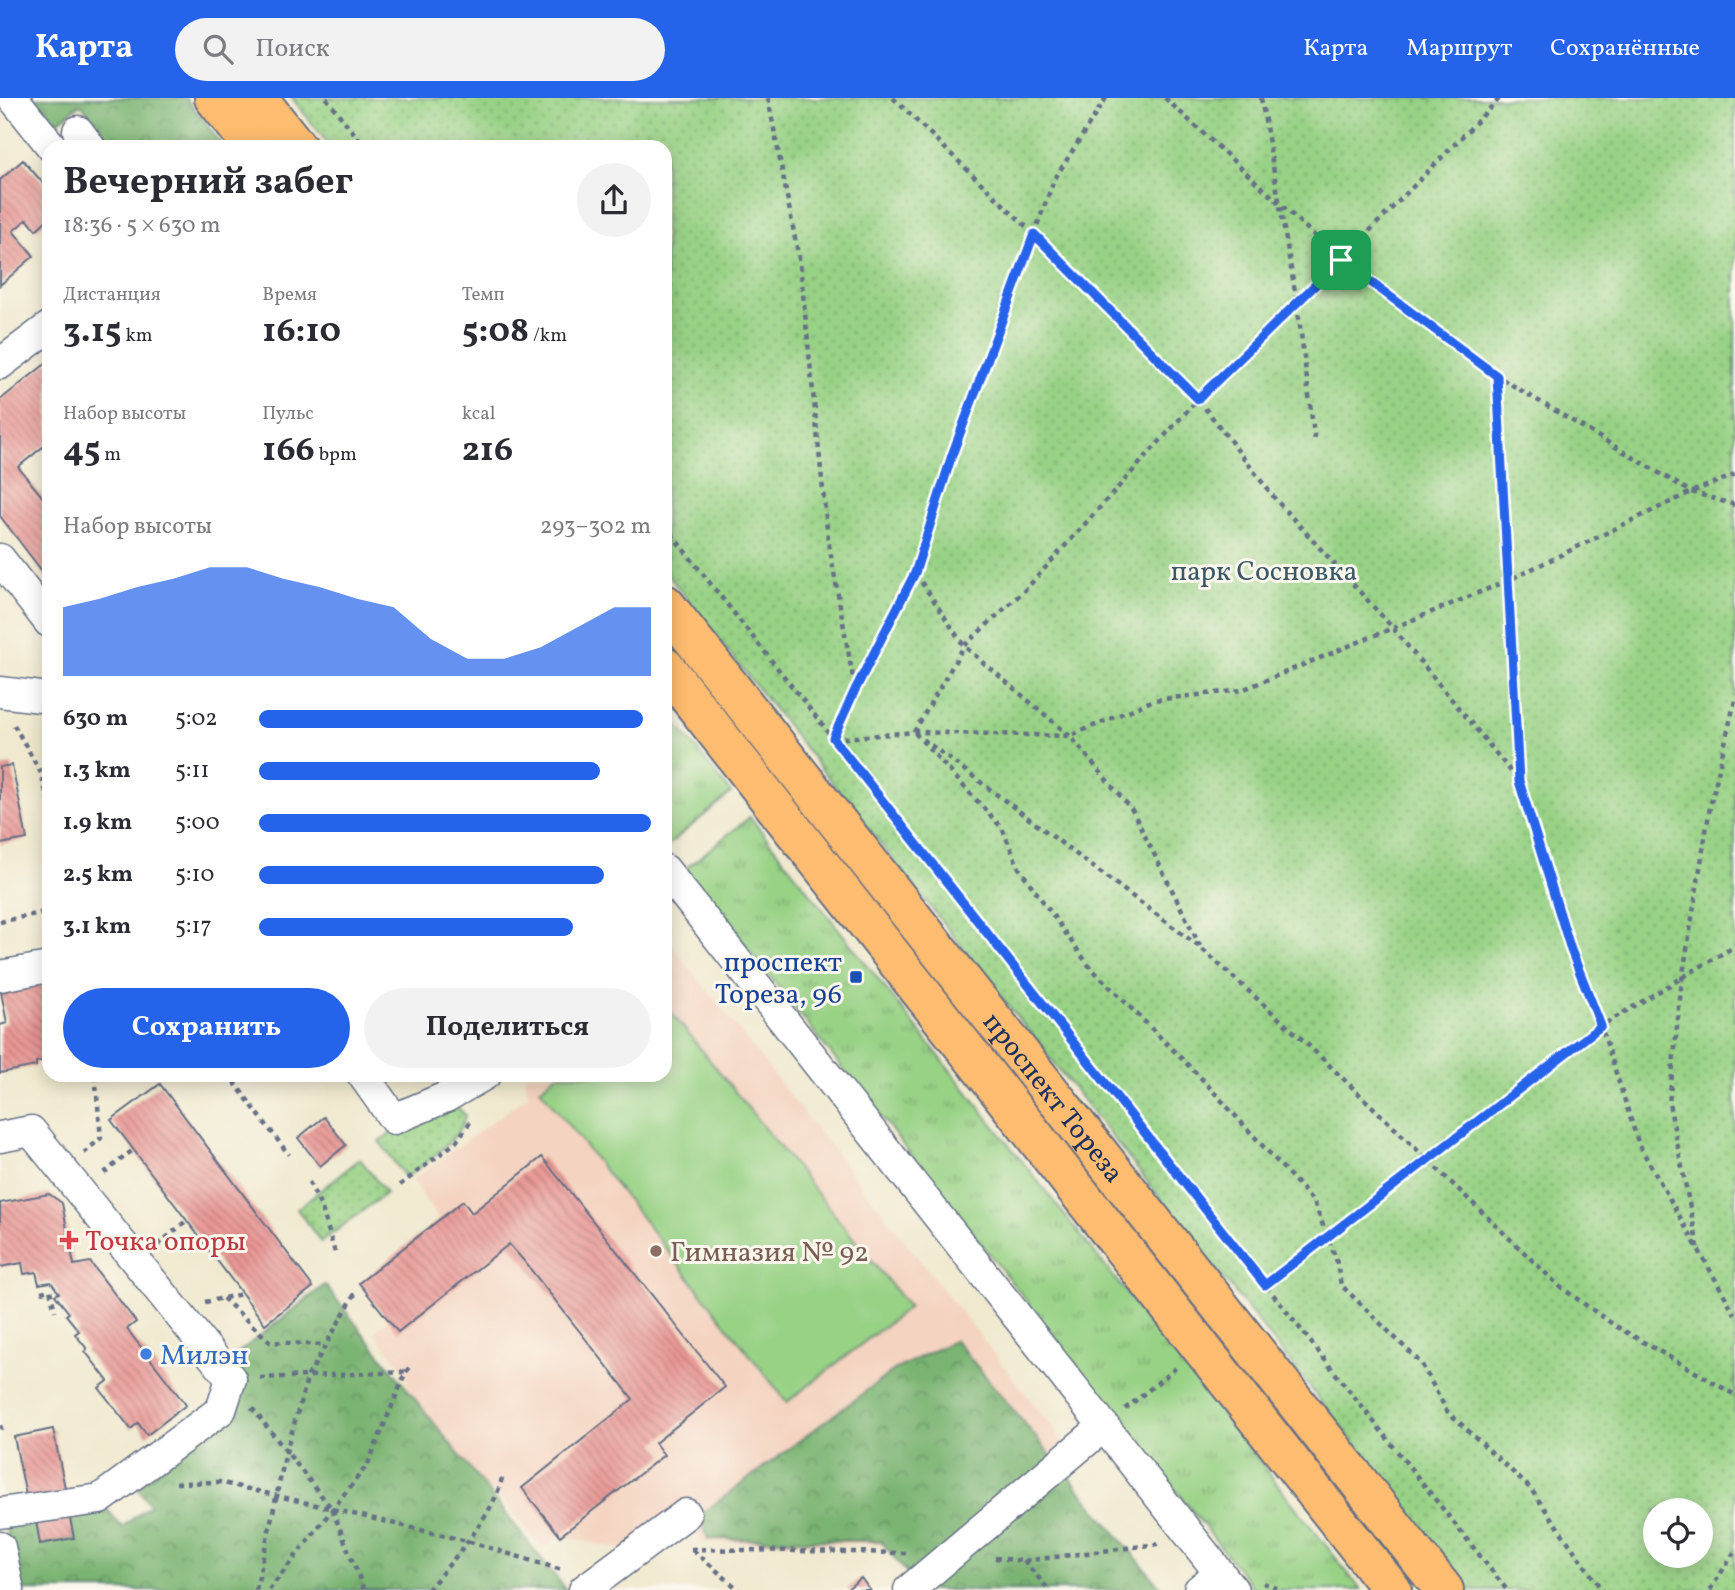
<!DOCTYPE html>
<html lang="ru">
<head>
<meta charset="utf-8">
<style>
	body { margin:0; font-family:Vollkorn,serif; background:#f2f2f3; color:#2b2b33; height:100vh; display:flex; flex-direction:column; font-size:26px; white-space:nowrap }
	* { box-sizing:border-box; margin:0 }
	p { font-size:23px; color:#7c7c81 }
	.icon { flex:none; width:38px; height:38px; fill:none; stroke:currentColor; stroke-width:2; stroke-linecap:round; stroke-linejoin:round }
	.map { position:relative; flex:1; overflow:hidden }
	.drawer { position:absolute; left:42px; top:42px; width:630px; height:942px; display:flex; flex-direction:column; background:#fff; border-radius:21px; box-shadow:0 4px 18px #0003 }
	.drawer>* { flex:none }
	.fabs { position:absolute; left:1643px; top:1400px; display:grid; gap:14px }
	.fabs a { display:grid; place-items:center; width:70px; height:70px; border-radius:50%; background:#fff; box-shadow:0 4px 18px #0003; font-size:35px }
	.pin { position:absolute; display:grid; place-items:center; width:60px; height:60px; color:#fff; margin:-30px; border-radius:14px; box-shadow:0 4px 10px #0006 }
	.round { display:grid; place-items:center; flex:none; width:74px; height:74px; border-radius:37px; background:#f2f2f3 }
	.summary { display:flex; align-items:center; justify-content:space-between; height:119px; padding:0 21px }
	h1 { font-size:38px; font-weight:700; line-height:52px }
	.metrics { display:grid; grid-template-columns:repeat(3,1fr); gap:10px; height:119px; padding:7px 21px }
	.metrics div { display:grid; align-content:center }
	.metrics b { font-size:35px; font-weight:700 }
	.metrics small { font-size:19px; font-weight:400 }
	.metrics p { font-size:19px }
	.chart { height:196px; padding:14px 21px }
	.chart p { display:flex; justify-content:space-between }
	.chart svg { width:100%; height:126px; margin-top:7px; fill:#2563eb; opacity:.7 }
	.button { display:flex; gap:14px; margin-top:auto; padding:14px 21px }
	.button a { flex:1; height:80px; border-radius:42px; background:#2563eb; color:#fff; font-size:28px; font-weight:700; line-height:80px; text-align:center }
	.button a+a { background:#f2f2f3; color:#2b2b33 }
	ul { padding:0 21px; list-style:none; font-size:23px }
	li { display:grid; grid-template-columns:112px 84px 1fr; align-items:center; height:52px }
	li i { height:18px; border-radius:9px; background:#2563eb }
	header { display:flex; align-items:center; gap:42px; box-sizing:border-box; height:98px; padding:0 35px; background:#2563eb; color:#fff }
	header strong { font-size:33px }
	nav { display:flex; gap:38px; margin-inline-start:auto; font-size:24px }
	.search { width:490px; height:63px; background:#f2f2f3; display:flex; align-items:center; gap:18px; box-sizing:border-box; padding:0 24px; border-radius:38px; color:#7c7c81; font-size:26px }
	.map>svg:first-child { display:block }
	.built { fill:#f4d3c0 }
	.grass { fill:url(#grass-tufts); stroke:#5a8072; stroke-width:2 }
	.forest { fill:url(#forest-crowns); stroke:#4a7268; stroke-width:2 }
	.park { fill:url(#park-dots); stroke:#5a8072; stroke-width:2; fill-rule:evenodd }
	.pitch { fill:#98d285; stroke:#5a8072; stroke-width:2 }
	.building { fill:url(#building-back-hatch) }
	.lines { fill:none; stroke-linecap:round; stroke-linejoin:round }
	.minor-casing { stroke:#667086; stroke-width:33 }
	.major-casing { stroke:#667086; stroke-width:42 }
	.path { stroke:#667086; stroke-width:4.5; stroke-dasharray:5 5; stroke-linecap:butt }
	.minor { stroke:#fff; stroke-width:30 }
	.major { stroke:#febc70; stroke-width:38 }
	.route-casing { stroke:#fff; stroke-width:14 }
	.route { stroke:#2563eb; stroke-width:9 }
	.transit-dot { fill:#1a4fb4; stroke:#fbf7ec; stroke-width:2.5 }
	.health-dot { fill:#e0444e; stroke:#fbf7ec; stroke-width:2.5 }
	.education-dot { fill:#8d6e63; stroke:#fbf7ec; stroke-width:2.5 }
	.shop-dot { fill:#3f7fe0; stroke:#fbf7ec; stroke-width:2.5 }
	.labels { text-anchor:middle; stroke-width:6; stroke-linejoin:round; paint-order:stroke }
	.park-label { font-size:28px; fill:#3a5868; stroke:#fbf7ec }
	.transit-label { font-size:28px; fill:#164399; stroke:#fbf7ec; text-anchor:end }
	.street-label { font-size:28px; fill:#1b2f5e; stroke:#fbf7ec }
	.health-label { font-size:28px; fill:#be3a42; stroke:#fbf7ec; text-anchor:start }
	.education-label { font-size:28px; fill:#785e54; stroke:#fbf7ec; text-anchor:start }
	.shop-label { font-size:28px; fill:#366cbe; stroke:#fbf7ec; text-anchor:start }
</style>
</head>
<body>
<header>
<strong>Карта</strong>
<div class="search"><svg class="icon" aria-label="search" viewBox="0 0 24 24"><circle cx="10" cy="10" r="6"/><path d="M15 15l6 6"/></svg>Поиск</div>
<nav><a>Карта</a><a>Маршрут</a><a>Сохранённые</a></nav>
</header>
<div class="map">
<svg width="1735" height="1492" viewBox="0 0 1735 1492">
	<defs>
		<pattern id="grass-tufts" width="24" height="20" patternUnits="userSpaceOnUse" patternTransform="scale(1.75)"><rect width="24" height="20" fill="#98d285"/><path d="M3 7l-1-3M5 7V3M7 7l1-3M15 17l-1-3M17 17v-4M19 17l1-3" fill="none" stroke="#7bab70"/></pattern>
		<pattern id="forest-crowns" width="20" height="18" patternUnits="userSpaceOnUse" patternTransform="scale(1.75)"><rect width="20" height="18" fill="#7ab472"/><path d="M2 6a3 3 0 1 1 6 0M12 15a3 3 0 1 1 6 0" fill="none" stroke="#639361"/></pattern>
		<pattern id="park-dots" width="8" height="8" patternUnits="userSpaceOnUse" patternTransform="scale(1.75)"><rect width="8" height="8" fill="#98d285"/><path d="M2 2h.1M6 6h.1" fill="none" stroke="#7bab70" stroke-width="1.8" stroke-linecap="round"/></pattern>
		<pattern id="building-back-hatch" width="6" height="6" patternUnits="userSpaceOnUse" patternTransform="scale(1.75)"><rect width="6" height="6" fill="#e99794"/><path d="M-1 5l2 2M0 0l6 6M5-1l2 2" fill="none" stroke="#bc7c7c"/></pattern>
	</defs>
	<rect width="100%" height="100%" fill="#fbf7ec"/>
	<filter id="ink" filterUnits="userSpaceOnUse"><feTurbulence type="fractalNoise" baseFrequency=".0143" numOctaves="2"/><feDisplacementMap in="SourceGraphic" scale="14" xChannelSelector="R" yChannelSelector="G"/><feConvolveMatrix kernelMatrix="1 2 1 2 8 2 1 2 1" color-interpolation-filters="sRGB"/></filter>
	<filter id="wash" filterUnits="userSpaceOnUse"><feTurbulence type="fractalNoise" baseFrequency=".00686" numOctaves="4" result="noise"/><feDisplacementMap in="SourceGraphic" scale="28" xChannelSelector="R" yChannelSelector="G"/><feGaussianBlur stdDeviation="1.57" result="paint"/><feColorMatrix in="noise" values="0 0 0 0 0 0 0 0 0 0 0 0 0 0 0 0 0 1.4 0 .05"/><feComposite in="paint" operator="in"/></filter>
	<g filter="url(#wash)">
		<rect width="100%" height="100%" fill="#f0e9cf"/>
		<!-- built -->
		<path class="built" d="M 665,839 L 1066,1347 L 946,1447 L 702,1444 L 686,1416 L 626,1452 L 560,1438 L 542,1451 L 498,1395 L 439,1377 L 417,1347 L 406,1274 L 374,1234 L 388,1222 L 359,1185 L 439,1122 L 412,1082 L 529,997 L 524,980 L 526,977 L 665,976 Z"/>
		<!-- grass -->
		<path class="grass" d="M 665,611 L 731,695 L 667,748 L 665,745 Z
			M 750,719 L 1361,1492 L 1255,1492 L 1243,1477 L 685,771 Z"/>
		<!-- forest -->
		<path class="forest" d="M 29,0 L 186,0 L 224,49 L 115,49 L 81,6 L 51,29 Z
			M 325,1187 L 566,1492 L 20,1492 L 5,1427 L 36,1423 L 41,1446 L 74,1440 L 69,1416 L 107,1411 L 122,1429 L 150,1407 L 137,1390 L 230,1314 L 230,1261 Z
			M 955,1242 L 1163,1492 L 920,1492 L 881,1443 L 708,1441 L 700,1417 L 894,1272 Z"/>
		<!-- park -->
		<path class="park" d="M 292,0 L 1735,0 L 1735,1492 L 1470,1492 L 665,473 L 665,49 L 331,49 ZM 1656,1412 L 1701,1412 L 1701,1458 L 1656,1458 Z
			M 455,1007 L 465,1017 C 463,1040 424,1065 406,1080 L 379,1043 L 404,1027 Z
			M 360,1061 L 386,1095 L 321,1144 L 297,1111 Z"/>
		<!-- pitch -->
		<path class="pitch" d="M 665,907 L 909,1209 L 787,1304 L 540,991 L 556,977 L 665,976 Z"/>
		<g id="blocks">
			<!-- building -->
			<path class="building" d="M 23,62 L 49,92 L 49,120 L 36,132 L 27,121 L 13,133 L 34,158 L 0,187 L 0,82 Z
				M 49,263 L 49,344 L 18,369 L 49,407 L 49,482 L 0,418 L 0,302 Z
				M 12,667 L 27,741 L 0,746 L 0,669 Z
				M 49,884 L 49,961 L 36,964 L 36,968 L 0,975 L 0,927 L 7,925 L 1,894 Z
				M 160,986 L 313,1189 L 265,1226 L 111,1022 Z
				M 324,1019 L 346,1047 L 320,1068 L 298,1040 Z
				M 542,1059 L 725,1289 L 655,1345 L 664,1357 L 560,1438 L 522,1390 L 633,1301 L 524,1163 L 509,1146 L 398,1234 L 359,1185 L 463,1103 L 472,1115 Z
				M 49,1096 L 62,1105 L 74,1167 L 90,1164 L 136,1224 L 127,1231 L 186,1307 L 147,1337 L 138,1325 L 131,1331 L 99,1290 L 108,1283 L 85,1253 L 87,1251 L 75,1236 L 79,1233 L 66,1217 L 69,1215 L 55,1197 L 59,1195 L 51,1184 L 39,1186 L 36,1174 L 24,1176 L 22,1165 L 0,1169 L 0,1105 Z
				M 53,1331 L 67,1400 L 28,1407 L 14,1339 Z
				M 69,1416 L 74,1440 L 40,1446 L 36,1423 Z
				M 861,1480 L 870,1492 L 846,1492 Z"/>
		</g>
	</g>
	<g filter="url(#ink)">
		<use href="#blocks" fill-opacity="0" stroke="#667086" stroke-width="2"/>
		<g class="lines">
			<!-- minor casing -->
			<g class="minor-casing">
				<path id="minor" d="M 13,0 L 52,49
					M 78,33 L 90,49
					M 0,266 L 49,229
					M 0,461 L 49,524
					M 0,594 L 49,600
					M 665,772 L 1233,1492
					M 0,878 L 49,869
					M 362,976 L 394,1021 L 446,999 L 486,976
					M 0,1039 L 31,1033 L 231,1281 L 221,1312 L 100,1401 L 0,1415
					M 0,1449 L 9,1492
					M 584,1492 L 686,1416
					M 909,1492 L 1104,1328
					M 1199,1492 L 1220,1475"/>
			</g>
			<!-- major casing -->
			<g class="major-casing">
				<g id="major">
					<path d="M 214,0 L 253,49"/>
					<path d="M 258,0 L 297,49"/>
					<path id="s1" d="M 665,506 L 1444,1492"/>
					<path d="M 665,569 L 1392,1492"/>
				</g>
			</g>
			<!-- path -->
			<path class="path" d="M 326,0 L 365,49
				M 768,0 L 800,166 L 828,441 L 855,591
				M 893,0 L 1034,136 L 1198,301 L 1276,402 L 1392,529 L 1518,682
				M 1106,0 L 1054,82 L 952,357 L 915,475 L 855,592 L 833,641 L 914,634 L 1070,638 L 1154,602 L 1242,592 L 1507,483 L 1691,394 L 1735,377
				M 1165,0 L 1341,162 L 1497,278 L 1691,394 L 1735,407
				M 1261,0 L 1297,205 L 1315,344
				M 1497,278 L 1519,683 L 1571,852 L 1601,928 L 1639,1047 L 1735,1216
				M 665,428 L 1507,1492
				M 916,476 L 964,548 L 1070,638 L 1132,712 L 1200,848
				M 14,627 L 41,675 L 49,705
				M 914,634 L 964,548 L 1027,490 L 1198,301 L 1341,162 L 1500,0
				M 915,635 L 1002,730 L 1019,770 L 1089,868 L 1201,980 L 1314,1104 L 1336,1161 L 1341,1187 L 1421,1265 L 1447,1313 L 1530,1390 L 1602,1492
				M 923,641 L 1201,850 L 1305,944 L 1559,1188 L 1614,1227 L 1735,1297
				M 0,824 L 49,813
				M 228,976 L 289,1057
				M 84,1055 L 101,1040 L 95,976
				M 104,1075 L 133,1052
				M 309,1084 L 322,1111 L 336,1158
				M 400,1087 L 456,1044 L 473,1020
				M 158,1147 L 187,1122
				M 1698,1149 L 1669,1005 L 1682,882 L 1710,709 L 1735,602
				M 1265,1187 L 1601,928 L 1735,848
				M 41,1194 L 50,1192 L 55,1213
				M 223,1200 L 270,1244 L 325,1247
				M 205,1204 L 242,1196
				M 260,1280 L 405,1274
				M 252,1310 L 332,1411 L 364,1492
				M 1125,1311 L 1176,1270
				M 0,1330 L 3,1329
				M 176,1385 L 219,1384 L 467,1443 L 562,1472
				M 691,1451 L 906,1455
				M 693,1452 L 739,1492
				M 995,1460 L 1023,1463 L 1158,1446
				M 1024,1463 L 1049,1492
				M 1263,1485 L 1282,1492
				M 256,1492 L 286,1354 L 308,1278 L 356,1194
				M 269,1492 L 368,1366 L 406,1274 L 412,1266
				M 428,1492 C 453,1461 493,1419 502,1380
				M 1710,1492 L 1735,1453"/>
			<!-- minor -->
			<use href="#minor" class="minor"/>
			<!-- major -->
			<use href="#major" class="major"/>
		</g>
	</g>
	<g class="lines" filter="url(#ink)">
		<!-- route casing -->
		<g class="route-casing">
			<path id="route" d="M 1034,136 L 1198,301 L 1341,162 L 1497,278 L 1519,683 L 1571,852 L 1601,928 L 1265,1187 L 833,640 L 855,592 L 915,475 L 952,357 Z"/>
		</g>
		<!-- route -->
		<use href="#route" class="route"/>
	</g>
	<!-- markers -->
	<rect class="transit-dot" x="849" y="872" width="14" height="14" rx="3.5"/>
	<path class="health-dot" d="M65.5 1131.5h7v7h7v7h-7v7h-7v-7h-7v-7h7z"/>
	<circle class="education-dot" cx="656" cy="1153" r="7"/>
	<circle class="shop-dot" cx="146" cy="1256" r="7"/>
	<g class="labels">
		<!-- park labels -->
		<g class="park-label">
			<text x="1264" y="482">парк Сосновка</text>
		</g>
		<!-- transit labels -->
		<g class="transit-label">
			<text x="842" y="873">проспект<tspan x="842" dy="32">Тореза, 96</tspan></text>
		</g>
		<!-- street labels -->
		<g class="street-label">
			<text dy="10" stroke="none"><textPath href="#s1" startOffset="628">проспект Тореза</textPath></text>
		</g>
		<!-- health labels -->
		<g class="health-label">
			<text x="85" y="1152">Точка опоры</text>
		</g>
		<!-- education labels -->
		<g class="education-label">
			<text x="670" y="1163">Гимназия № 92</text>
		</g>
		<!-- shop labels -->
		<g class="shop-label">
			<text x="160" y="1266">Милэн</text>
		</g>
	</g>
</svg>
<div class="fabs">
<a><svg class="icon" aria-label="locate" viewBox="0 0 24 24"><circle cx="12" cy="12" r="6"/><path d="M12 2v4M12 18v4M2 12h4M18 12h4"/></svg></a>
</div>
<div class="pin" style="left:1341px;top:162px;background:#1e9e55"><svg class="icon" aria-label="arrive" viewBox="0 0 24 24"><path d="M6 21V4h12l-3 4 3 4H6"/></svg></div>
<section class="drawer">
<div class="summary"><div><h1>Вечерний забег</h1><p>18:36 · 5 × 630 m</p></div><a class="round"><svg class="icon" aria-label="share" viewBox="0 0 24 24"><path d="M12 15V3M7 8l5-5 5 5M5 13v7h14v-7"/></svg></a></div>
<div class="metrics">
<div><p>Дистанция</p><b>3.15<small> km</small></b></div>
<div><p>Время</p><b>16:10</b></div>
<div><p>Темп</p><b>5:08<small> /km</small></b></div>
</div>
<div class="metrics">
<div><p>Набор высоты</p><b>45<small> m</small></b></div>
<div><p>Пульс</p><b>166<small> bpm</small></b></div>
<div><p>kcal</p><b>216</b></div>
</div>
<div class="chart"><p><span>Набор высоты</span>293–302 m</p>
<svg viewBox="0 0 160 44" preserveAspectRatio="none"><path d="M0 44V20L10 17L20 13L30 10L40 6L50 6L60 10L70 13L80 17L90 20L100 31L110 38L120 38L130 34L140 27L150 20L160 20V44z"/></svg>
</div>
<ul>
<li><b>630 m</b>5:02<i style="width:98%"></i></li>
<li><b>1.3 km</b>5:11<i style="width:87%"></i></li>
<li><b>1.9 km</b>5:00<i style="width:100%"></i></li>
<li><b>2.5 km</b>5:10<i style="width:88%"></i></li>
<li><b>3.1 km</b>5:17<i style="width:80%"></i></li>
</ul>
<div class="button"><a>Сохранить</a><a>Поделиться</a></div>
</section>
</div>
</body>
</html>
